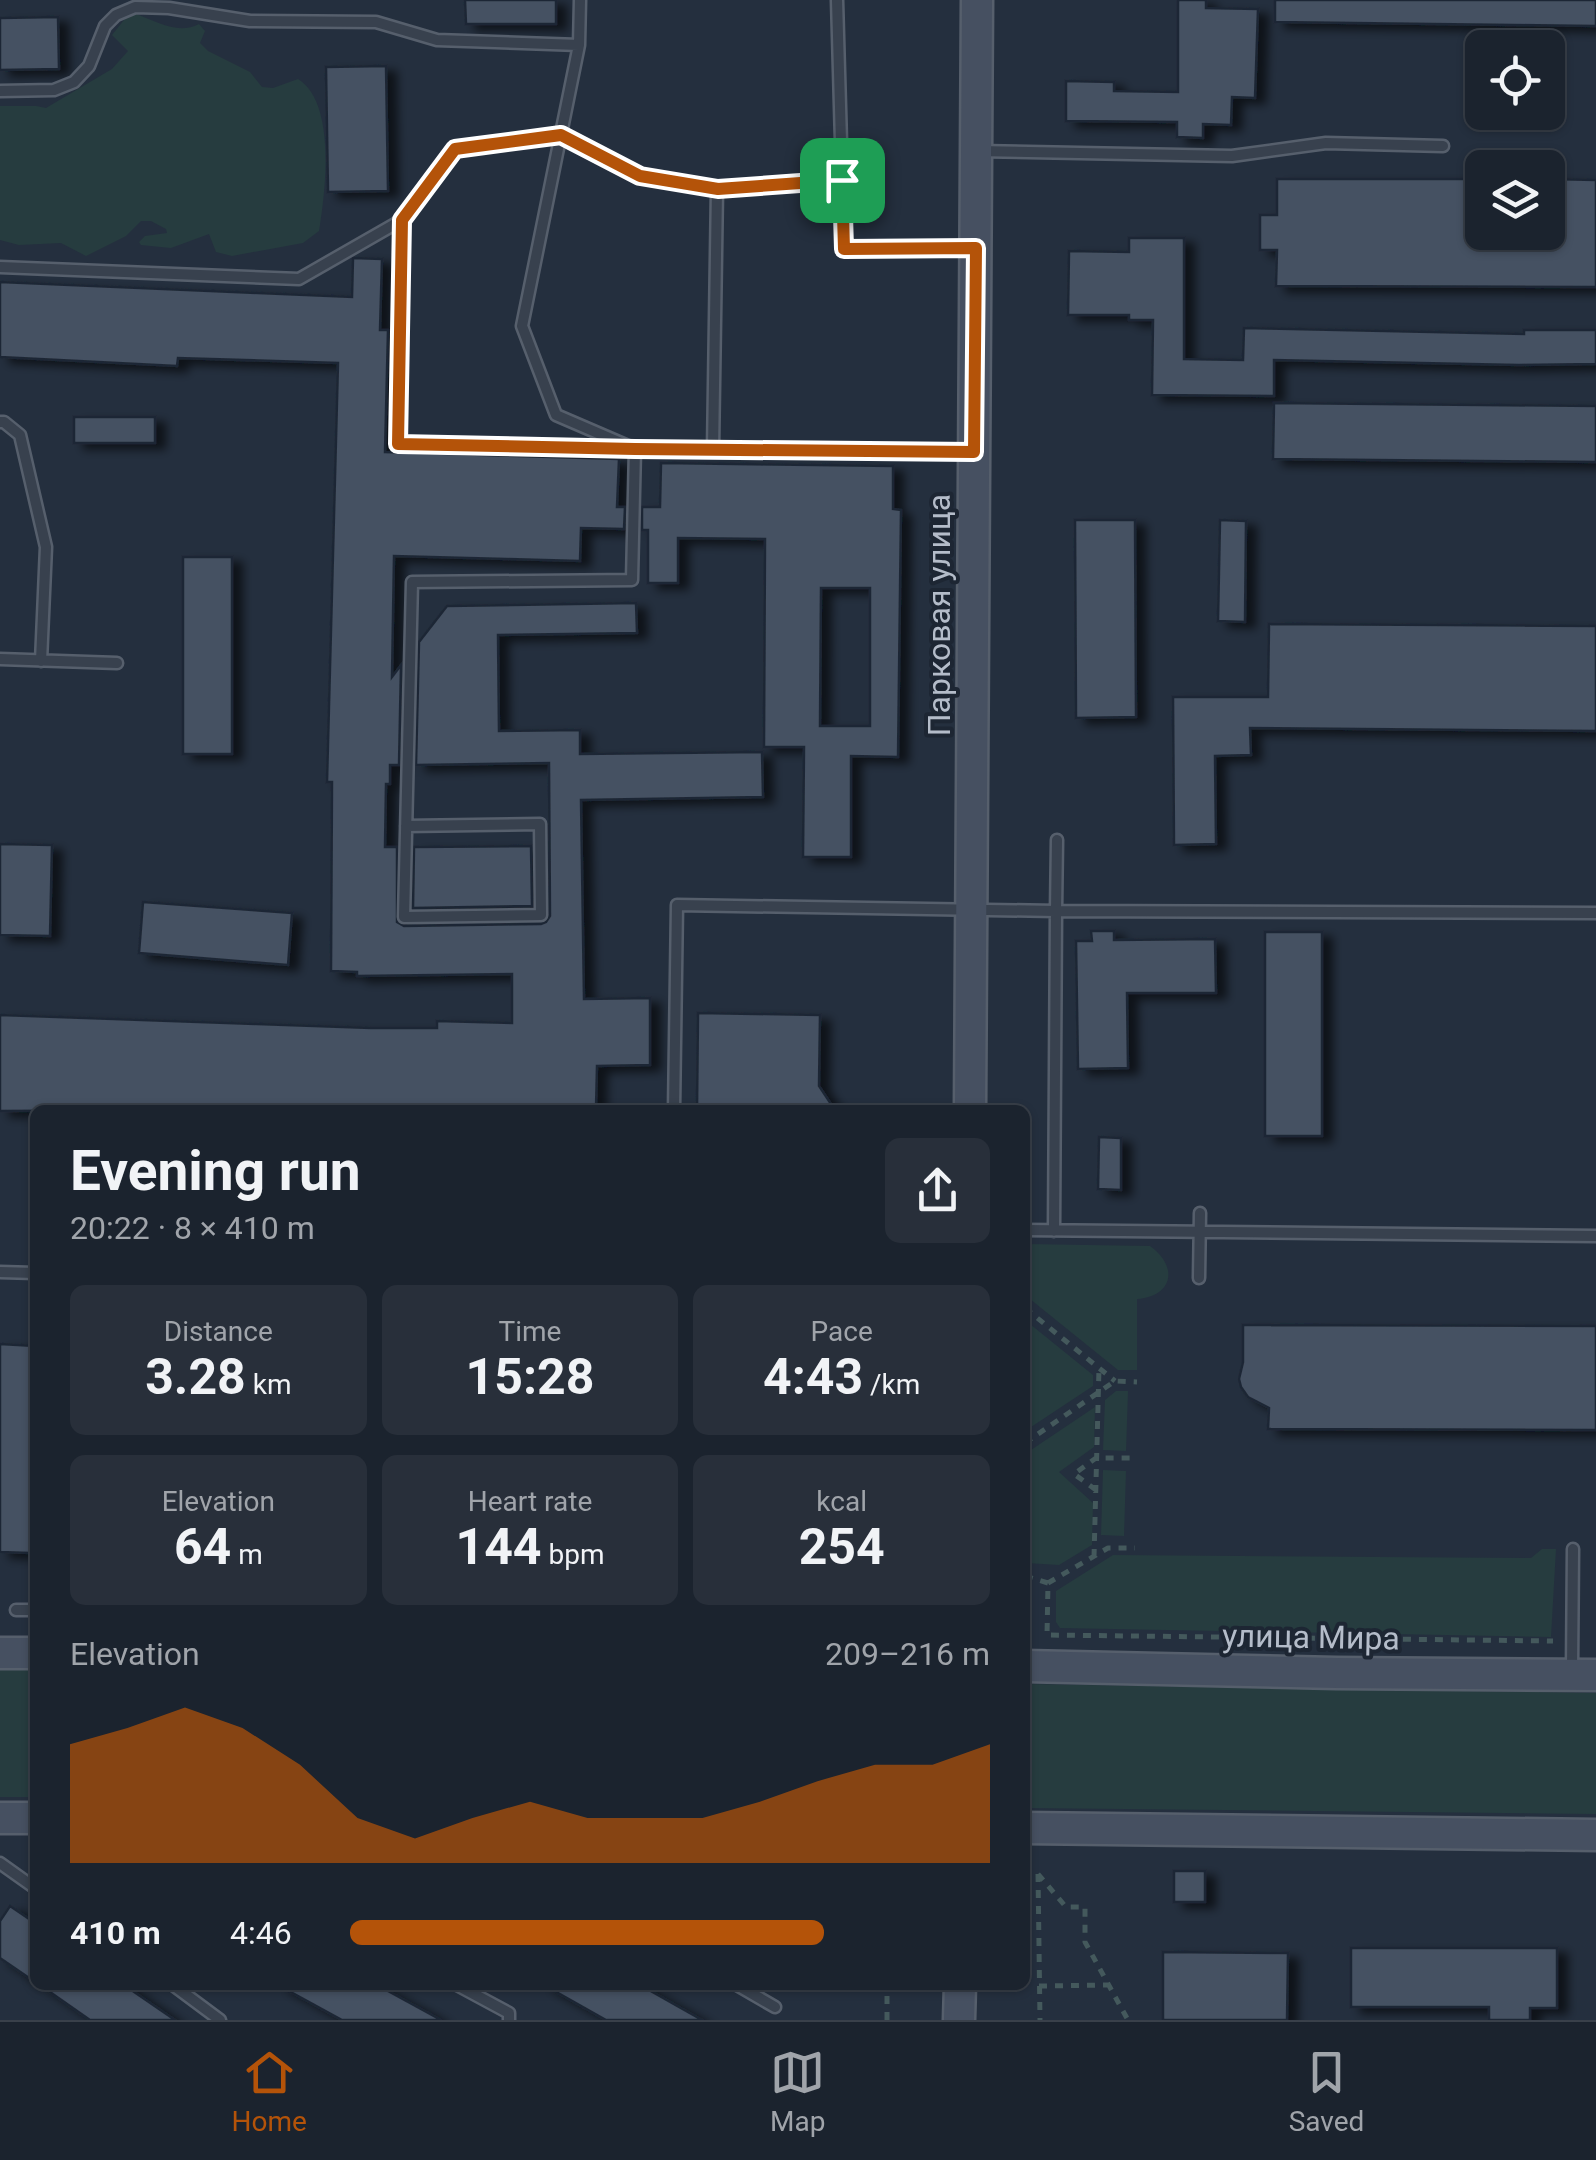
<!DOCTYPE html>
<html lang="en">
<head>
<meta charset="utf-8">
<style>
	body { margin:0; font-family:Roboto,sans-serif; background:#282f3a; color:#f1f3f6; height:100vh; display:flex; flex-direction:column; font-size:38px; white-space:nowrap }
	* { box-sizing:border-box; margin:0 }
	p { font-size:32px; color:#a0a4aa }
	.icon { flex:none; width:55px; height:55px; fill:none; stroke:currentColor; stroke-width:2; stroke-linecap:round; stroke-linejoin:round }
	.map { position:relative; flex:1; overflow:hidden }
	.drawer { position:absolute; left:30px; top:1105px; width:1000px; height:885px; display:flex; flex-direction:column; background:#1b232e; border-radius:15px; box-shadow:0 2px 8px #0004,0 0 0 2px #39404a }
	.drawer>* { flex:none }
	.tools { position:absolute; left:1465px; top:30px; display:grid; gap:20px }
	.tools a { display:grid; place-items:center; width:100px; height:100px; border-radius:15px; background:#1b232e; box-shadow:0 2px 8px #0004,0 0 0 2px #39404a; font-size:50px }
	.pin { position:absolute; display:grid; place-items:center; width:85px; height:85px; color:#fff; margin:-42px; border-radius:20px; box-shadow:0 5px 15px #0006 }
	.round { display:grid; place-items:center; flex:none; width:105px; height:105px; border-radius:15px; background:#282f3a }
	.summary { display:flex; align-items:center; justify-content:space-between; height:170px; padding:0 40px }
	h1 { font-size:55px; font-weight:700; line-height:75px }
	.figures { display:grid; grid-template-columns:repeat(3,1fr); gap:15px; height:170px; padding:10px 40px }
	.figures div { display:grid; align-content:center; border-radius:15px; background:#282f3a; text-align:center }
	.figures b { font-size:50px; font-weight:700 }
	.figures small { font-size:28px; font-weight:400 }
	.figures p { font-size:28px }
	.chart { height:280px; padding:20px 40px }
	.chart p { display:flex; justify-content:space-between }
	.chart svg { width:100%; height:180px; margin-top:10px; fill:#b45309; opacity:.7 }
	ul { padding:0 40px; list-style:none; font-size:32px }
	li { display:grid; grid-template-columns:160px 120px 1fr; align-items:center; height:75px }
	li i { height:25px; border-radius:12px; background:#b45309 }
	.tab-bar { display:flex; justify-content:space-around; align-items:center; height:140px; border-top:2px solid #39404a; background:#1b232e; font-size:28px; color:#a0a4aa }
	.tab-bar a { display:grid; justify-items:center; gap:5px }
	.tab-bar .selected { color:#b45309 }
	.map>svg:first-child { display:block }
	.green { fill:#263c3f }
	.building { fill:#455162; stroke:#1f2835; stroke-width:2.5; fill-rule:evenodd; filter:url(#shadow) }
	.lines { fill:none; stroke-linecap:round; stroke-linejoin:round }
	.lane-casing { stroke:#565f6c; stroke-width:15 }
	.secondary-casing { stroke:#565f6c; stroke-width:35 }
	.path { stroke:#44595c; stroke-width:5; stroke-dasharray:8 8; stroke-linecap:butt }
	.lane { stroke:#38414e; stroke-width:10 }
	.secondary { stroke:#465061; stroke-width:30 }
	.route-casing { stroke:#fff; stroke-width:20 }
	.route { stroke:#b45309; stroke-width:12 }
	.labels { text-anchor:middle; stroke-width:8; stroke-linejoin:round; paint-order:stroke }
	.street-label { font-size:32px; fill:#b4bcc9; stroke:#1d2633 }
</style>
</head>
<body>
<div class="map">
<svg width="1596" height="2020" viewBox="0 0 1596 2020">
	<defs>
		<filter id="shadow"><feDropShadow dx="10" dy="5.5" stdDeviation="5" flood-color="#0009"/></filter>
	</defs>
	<rect width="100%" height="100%" fill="#242f3e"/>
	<!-- green -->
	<path class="green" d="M 136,14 C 158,22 178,35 199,24 L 205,31 L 200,43 L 208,51 L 250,72 L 262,87 L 273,88 L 298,79 C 337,103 325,194 319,231 L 303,243 L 232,256 L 216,252 L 209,234 L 171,248 L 141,245 L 139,242 L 145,236 L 167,233 L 166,229 L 151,221 L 141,221 L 126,236 L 86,256 L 61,243 L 19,245 L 0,240 L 0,106 L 36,106 L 46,108 L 112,69 L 128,51 L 112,35 L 124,20 Z
		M 1025,1244 L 1150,1246 C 1179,1267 1173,1296 1137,1299 L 1137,1370 L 1118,1370 L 1025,1295 Z
		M 1025,1320 L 1093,1375 L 1093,1386 L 1025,1431 Z
		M 1116,1391 L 1128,1391 L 1126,1451 L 1103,1450 L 1105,1400 Z
		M 1095,1407 L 1094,1447 L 1059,1472 L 1093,1503 L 1092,1545 L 1059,1565 L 1026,1563 L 1025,1454 Z
		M 1103,1470 L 1126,1471 L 1124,1536 L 1101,1535 Z
		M 1542,1549 L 1556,1549 L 1551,1637 L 1060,1628 L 1056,1622 L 1056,1591 L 1113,1555 L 1531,1558 Z
		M 0,1669 L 35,1670 L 35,1797 L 0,1797 Z
		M 1025,1684 L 1596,1693 L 1596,1814 L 1025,1808 Z"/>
	<!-- building -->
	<path class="building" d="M 465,0 L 556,0 L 556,24 L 466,24 Z
		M 1178,0 L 1206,0 L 1206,8 L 1258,9 L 1255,98 L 1232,97 L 1231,125 L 1203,124 L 1203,138 L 1177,137 L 1177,122 L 1066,121 L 1066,81 L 1114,82 L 1114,91 L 1178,92 Z
		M 1275,0 L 1596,0 L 1596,26 L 1275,22 Z
		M 58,17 L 59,69 L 0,70 L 0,18 Z
		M 386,66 L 388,191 L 328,192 L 326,67 Z
		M 1277,179 L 1482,179 L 1482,232 L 1548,232 L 1548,179 L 1596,180 L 1596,287 L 1276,286 L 1277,250 L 1260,250 L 1260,215 L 1277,215 Z
		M 1129,238 L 1184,238 L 1184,359 L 1243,360 L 1244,328 L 1524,334 L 1524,330 L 1596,330 L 1596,364 L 1519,365 L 1274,360 L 1274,396 L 1152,395 L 1153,320 L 1129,320 L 1129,315 L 1068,315 L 1069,251 L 1129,252 Z
		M 353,258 L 382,259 L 380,330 L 388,330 L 385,452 L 619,459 L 617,507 L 625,507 L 624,529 L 581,528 L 580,561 L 394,556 L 392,677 L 401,665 L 399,765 L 390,765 L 390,784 L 386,784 L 385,847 L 397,847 L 397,922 L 404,926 L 541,924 L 546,922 L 550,916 L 549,763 L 416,765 L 419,642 L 447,606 L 636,603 L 637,633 L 498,635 L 499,731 L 580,730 L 580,754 L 762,752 L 763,797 L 581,800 L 584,999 L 650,998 L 650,1065 L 597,1066 L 596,1108 L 0,1111 L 0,1015 L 371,1028 L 437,1028 L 437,1021 L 512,1023 L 512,974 L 357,976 L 357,972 L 331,971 L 332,782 L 327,782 L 338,363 L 178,358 L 177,366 L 0,357 L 0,282 L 352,297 Z
		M 1274,403 L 1596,406 L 1596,462 L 1273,459 Z
		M 74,417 L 155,417 L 155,443 L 74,443 Z
		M 661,463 L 893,466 L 893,509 L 901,510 L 898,757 L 851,756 L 851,857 L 803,857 L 804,747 L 764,747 L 765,539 L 678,538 L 678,583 L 648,583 L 648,530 L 642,530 L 642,507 L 660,507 ZM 821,588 L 870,588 L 870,726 L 820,726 Z
		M 1075,520 L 1135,520 L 1136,717 L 1076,718 Z
		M 1220,520 L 1246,521 L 1245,622 L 1218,621 Z
		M 183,557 L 232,557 L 232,754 L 183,754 Z
		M 1269,624 L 1596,626 L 1596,731 L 1250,728 L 1251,755 L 1215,756 L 1216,844 L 1174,845 L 1173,697 L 1268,697 Z
		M 0,844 L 52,845 L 50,936 L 0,935 Z
		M 531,846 L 532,906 L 413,908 L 414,847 Z
		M 143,902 L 292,913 L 288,965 L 139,953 Z
		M 1091,931 L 1114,931 L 1114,940 L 1215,939 L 1216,993 L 1127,993 L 1128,1068 L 1078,1069 L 1076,941 L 1092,941 Z
		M 1265,932 L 1322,932 L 1322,1136 L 1265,1136 Z
		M 698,1013 L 820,1015 L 819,1086 L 835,1110 L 697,1110 Z
		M 1099,1137 L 1121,1138 L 1121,1190 L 1098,1189 Z
		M 1243,1325 L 1596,1326 L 1596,1430 L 1268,1429 L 1269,1408 L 1248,1397 L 1241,1387 L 1239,1379 L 1243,1362 Z
		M 0,1344 L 35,1346 L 30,1553 L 0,1552 Z
		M 1174,1871 L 1205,1871 L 1205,1902 L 1174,1902 Z
		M 10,1906 L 35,1923 L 35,1982 L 0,1958 L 0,1921 Z
		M 1351,1948 L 1557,1948 L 1557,2008 L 1530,2008 L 1530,2020 L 1489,2020 L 1489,2007 L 1351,2007 Z
		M 1163,1952 L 1288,1953 L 1287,2020 L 1163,2020 Z
		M 40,1985 L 124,1985 L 175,2020 L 90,2020 Z
		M 278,1985 L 377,1985 L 441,2020 L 342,2020 Z
		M 544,1985 L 640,1985 L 702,2020 L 606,2020 Z"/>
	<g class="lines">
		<!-- lane casing -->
		<g class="lane-casing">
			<path id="lane" d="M 580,0 L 579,45 L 522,326 L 556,415 L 635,449
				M 837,0 L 844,249 L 973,248
				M 0,91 L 54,90 L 74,82 L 89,66 L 105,26 L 116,15 L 135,7 L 169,8 L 250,21 L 376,22 L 437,40 L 579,45
				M 977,151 L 1232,156 L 1326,143 L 1443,146
				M 402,220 L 398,444 L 629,449
				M 0,267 L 299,279 L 402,220 L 455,149 L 561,135 L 641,176 L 717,189
				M 0,422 L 4,422 L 20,435 L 46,547 L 41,661
				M 713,450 L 717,189 L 842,180
				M 0,659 L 117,663
				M 406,826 L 540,824 L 541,915 L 404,917 L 412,582 L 632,580 L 635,449 L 969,452
				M 1057,840 L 1056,911 L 1596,913
				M 674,1110 L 677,905 L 1056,911 L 1054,1231
				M 1025,1230 L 1596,1236
				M 0,1272 L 35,1273
				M 1199,1278 L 1200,1213
				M 16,1610 L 35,1610
				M 1572,1669 L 1573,1549
				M 0,1863 L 35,1888
				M 173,1985 L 220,2020
				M 457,1985 L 509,2013 L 509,2020
				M 737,1985 L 775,2007"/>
		</g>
		<!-- secondary casing -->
		<g class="secondary-casing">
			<path id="secondary" d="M 970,1110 L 977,0
				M 0,1653 L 35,1653
				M 1025,1666 L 1336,1673 L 1596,1675
				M 0,1818 L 35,1818
				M 1025,1828 L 1596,1835
				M 959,2020 L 960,1985"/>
		</g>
		<!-- path -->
		<path class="path" d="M 1025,1308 L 1115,1381
			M 1025,1443 L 1115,1381 L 1137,1382
			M 1096,1490 L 1074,1474 L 1096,1458 L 1136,1458
			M 1094,1557 L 1099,1368
			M 1025,1576 L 1048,1583 L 1047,1635 L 1553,1641
			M 1048,1583 L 1108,1548 L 1135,1548
			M 1038,1874 L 1066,1907 L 1085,1907 L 1085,1942 L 1128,2020
			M 1038,1874 L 1040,2020
			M 1039,1986 L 1109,1985
			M 887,2020 L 887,1985"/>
		<!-- lane -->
		<use href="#lane" class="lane"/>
		<!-- secondary -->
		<use href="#secondary" class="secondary"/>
	</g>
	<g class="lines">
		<!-- route casing -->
		<g class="route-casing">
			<path id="route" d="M 561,135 L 640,176 L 718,189 L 842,180 L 844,249 L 976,248 L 974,452 L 635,449 L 398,444 L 402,220 L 455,149 Z"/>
		</g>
		<!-- route -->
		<use href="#route" class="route"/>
	</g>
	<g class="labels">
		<!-- street labels -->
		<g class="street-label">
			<text transform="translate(939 615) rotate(-90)" y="11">Парковая улица</text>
			<text transform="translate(1311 1637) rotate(1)" y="11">улица Мира</text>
		</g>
	</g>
</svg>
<div class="tools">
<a><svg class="icon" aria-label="locate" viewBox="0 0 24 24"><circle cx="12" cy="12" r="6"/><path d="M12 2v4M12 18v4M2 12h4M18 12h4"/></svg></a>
<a><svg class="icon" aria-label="layers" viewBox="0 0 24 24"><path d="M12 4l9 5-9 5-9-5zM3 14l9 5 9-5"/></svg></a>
</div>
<div class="pin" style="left:842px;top:180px;background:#1e9e55"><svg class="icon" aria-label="arrive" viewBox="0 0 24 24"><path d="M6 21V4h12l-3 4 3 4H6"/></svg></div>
<section class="drawer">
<div class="summary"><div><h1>Evening run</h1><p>20:22 · 8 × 410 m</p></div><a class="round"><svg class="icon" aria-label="share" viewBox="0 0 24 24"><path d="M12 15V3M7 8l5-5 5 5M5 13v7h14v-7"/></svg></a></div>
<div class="figures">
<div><p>Distance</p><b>3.28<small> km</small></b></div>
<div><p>Time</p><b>15:28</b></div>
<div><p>Pace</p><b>4:43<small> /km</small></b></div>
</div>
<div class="figures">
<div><p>Elevation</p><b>64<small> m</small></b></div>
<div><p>Heart rate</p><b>144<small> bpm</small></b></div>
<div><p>kcal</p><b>254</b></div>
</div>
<div class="chart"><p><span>Elevation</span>209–216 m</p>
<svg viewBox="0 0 160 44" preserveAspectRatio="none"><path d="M0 44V15L10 11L20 6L30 11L40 20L50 33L60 38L70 33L80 29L90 33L100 33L110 33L120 29L130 24L140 20L150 20L160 15V44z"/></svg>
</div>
<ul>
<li><b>410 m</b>4:46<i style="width:74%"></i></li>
</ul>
</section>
</div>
<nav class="tab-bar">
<a class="selected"><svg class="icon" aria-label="home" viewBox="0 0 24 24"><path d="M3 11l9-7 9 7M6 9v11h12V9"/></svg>Home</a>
<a><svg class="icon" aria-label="map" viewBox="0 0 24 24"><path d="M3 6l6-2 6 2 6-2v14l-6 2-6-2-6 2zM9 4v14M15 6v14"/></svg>Map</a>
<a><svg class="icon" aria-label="saved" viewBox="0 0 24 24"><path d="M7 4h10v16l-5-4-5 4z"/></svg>Saved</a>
</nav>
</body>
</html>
